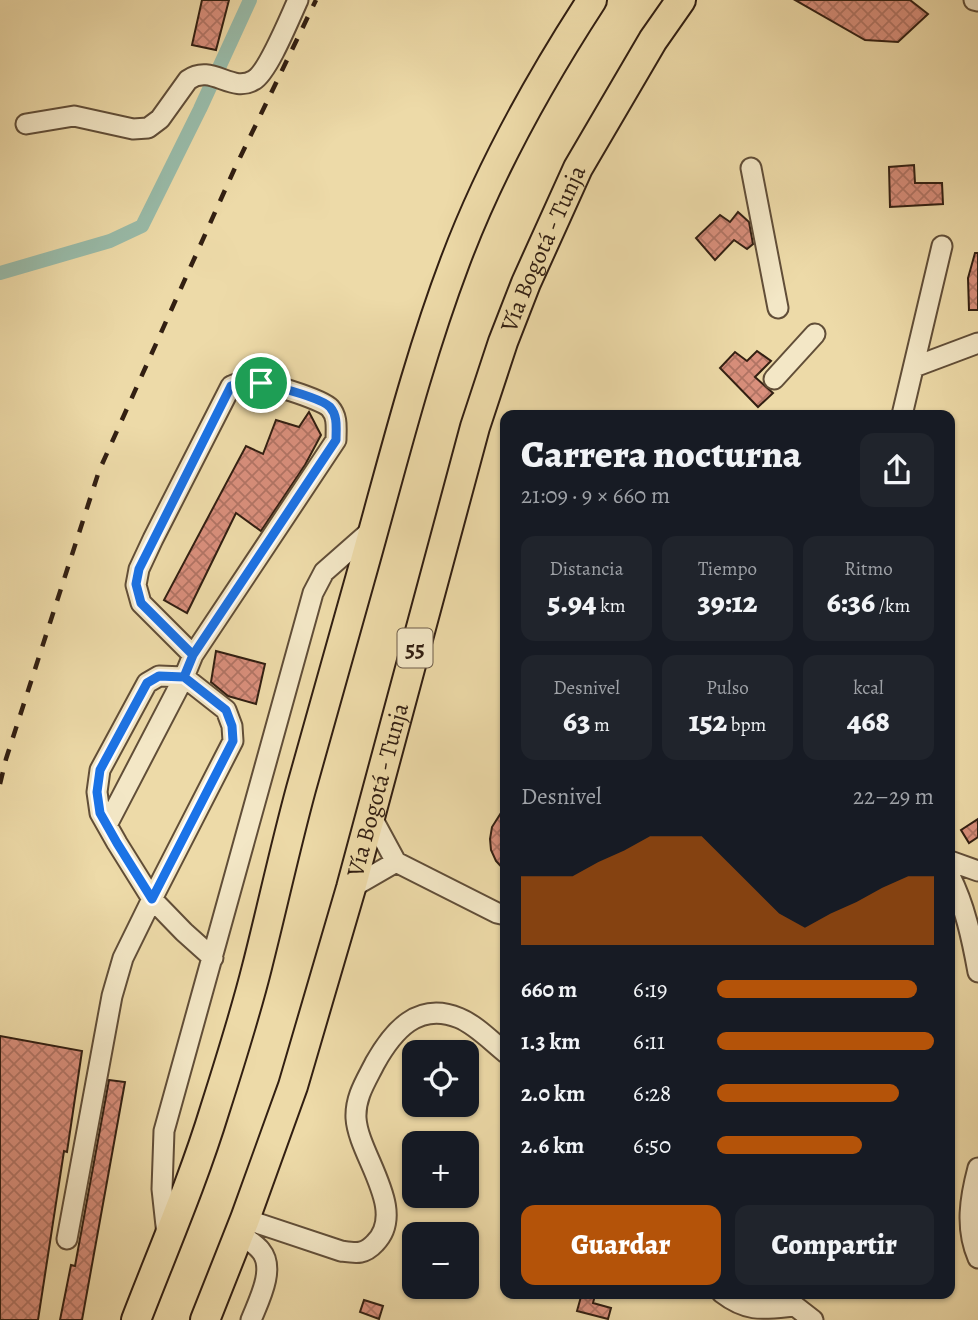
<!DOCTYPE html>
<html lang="es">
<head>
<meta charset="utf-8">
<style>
	body { margin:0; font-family:Alegreya,serif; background:#20242c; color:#f1f3f6; height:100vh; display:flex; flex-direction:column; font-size:26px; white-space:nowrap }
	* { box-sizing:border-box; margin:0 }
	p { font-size:23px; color:#9ea1a6 }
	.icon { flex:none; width:38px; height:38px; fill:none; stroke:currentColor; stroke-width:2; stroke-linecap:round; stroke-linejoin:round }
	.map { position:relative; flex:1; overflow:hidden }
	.drawer { position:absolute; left:500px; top:410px; width:455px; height:889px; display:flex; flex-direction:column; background:#171b24; border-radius:14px; box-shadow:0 2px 5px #0004 }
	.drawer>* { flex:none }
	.buttons { position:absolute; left:402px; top:1040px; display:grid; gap:14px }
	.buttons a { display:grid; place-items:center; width:77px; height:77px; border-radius:14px; background:#171b24; box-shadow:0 2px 5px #0004; font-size:35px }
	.pin { position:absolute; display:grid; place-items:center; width:60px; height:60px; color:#fff; margin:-30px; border:4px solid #fff; border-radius:50%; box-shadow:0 2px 7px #0007 }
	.round { display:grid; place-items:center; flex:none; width:74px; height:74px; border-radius:14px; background:#20242c }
	.headline { display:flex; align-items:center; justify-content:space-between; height:119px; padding:0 21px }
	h1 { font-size:38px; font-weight:800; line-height:52px }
	.figures { display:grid; grid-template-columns:repeat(3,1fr); gap:10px; height:119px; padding:7px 21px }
	.figures div { display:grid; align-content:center; border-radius:14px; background:#20242c; text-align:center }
	.figures b { font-size:30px; font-weight:800 }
	.figures small { font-size:19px; font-weight:400 }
	.figures p { font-size:19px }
	.chart { height:196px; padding:14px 21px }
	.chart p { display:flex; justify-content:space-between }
	.chart svg { width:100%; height:126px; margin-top:7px; fill:#b45309; opacity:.7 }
	.primary-button { display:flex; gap:14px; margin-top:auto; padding:14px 21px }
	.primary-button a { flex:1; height:80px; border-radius:14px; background:#b45309; color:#fff; font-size:28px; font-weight:800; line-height:80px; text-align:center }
	.primary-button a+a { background:#20242c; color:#f1f3f6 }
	ul { padding:0 21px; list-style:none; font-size:23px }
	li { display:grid; grid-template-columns:112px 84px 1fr; align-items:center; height:52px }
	li i { height:18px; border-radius:9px; background:#b45309 }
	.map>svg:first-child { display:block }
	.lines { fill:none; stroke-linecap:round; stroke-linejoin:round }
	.canal { stroke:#99bba9; stroke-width:14 }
	.building { fill:url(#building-cross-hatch); stroke:#321f12; stroke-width:2 }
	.minor-casing { stroke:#614e38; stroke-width:23 }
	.highway-casing { stroke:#321f12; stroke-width:32 }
	.minor { stroke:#f3e7c6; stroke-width:19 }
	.highway { stroke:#eddaa8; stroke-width:28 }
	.rail { stroke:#321f12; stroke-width:4.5; stroke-dasharray:12 12; stroke-linecap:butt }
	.route-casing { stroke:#fff; stroke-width:14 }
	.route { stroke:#1a73e8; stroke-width:9 }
	.labels { text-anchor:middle; stroke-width:7; stroke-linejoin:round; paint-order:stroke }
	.shield { fill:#f3e7c6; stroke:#6c5b48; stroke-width:2 }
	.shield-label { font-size:23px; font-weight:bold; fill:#321f12 }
	.street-label { font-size:24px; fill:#321f12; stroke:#f3e7c6 }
</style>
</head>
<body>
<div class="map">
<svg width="978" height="1320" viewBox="0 0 978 1320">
	<defs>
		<pattern id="building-cross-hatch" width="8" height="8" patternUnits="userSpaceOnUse" patternTransform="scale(1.75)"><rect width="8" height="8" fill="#d98f7c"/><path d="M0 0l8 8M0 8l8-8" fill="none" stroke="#b17464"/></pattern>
	</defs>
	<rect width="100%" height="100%" fill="#eddaa8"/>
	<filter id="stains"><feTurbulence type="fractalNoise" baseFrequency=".00286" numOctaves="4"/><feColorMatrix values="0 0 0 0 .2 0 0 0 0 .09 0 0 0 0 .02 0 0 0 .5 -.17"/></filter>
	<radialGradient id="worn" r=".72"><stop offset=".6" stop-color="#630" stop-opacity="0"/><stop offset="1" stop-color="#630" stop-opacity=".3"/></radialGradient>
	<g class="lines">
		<!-- canal -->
		<path class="canal" d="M 0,273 L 110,241 L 142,226 L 200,109 L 250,0"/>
	</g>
	<!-- building -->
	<path class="building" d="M 202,0 L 229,0 L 216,50 L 192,45 Z
		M 795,0 L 910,0 L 928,14 L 898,42 L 865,40 Z
		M 914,165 L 915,183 L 942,183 L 943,204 L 890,207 L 889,167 Z
		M 738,212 L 749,222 L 753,244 L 747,249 L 734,240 L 715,260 L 696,238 L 720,215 L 730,222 Z
		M 975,253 L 978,253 L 978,310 L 969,310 L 968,278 Z
		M 757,351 L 771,361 L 755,377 L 773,393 L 758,407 L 720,368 L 735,352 L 747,361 Z
		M 309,412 L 321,435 L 305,465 L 261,531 L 236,513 L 187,613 L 164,600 L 246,446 L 263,454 L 276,420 L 299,427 Z
		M 216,651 L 265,664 L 256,704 L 228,696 L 211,682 Z
		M 506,805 L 506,872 L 496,861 L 491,850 L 490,839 L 492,827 Z
		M 978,819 L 978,837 L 969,843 L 961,830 Z
		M 0,1036 L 82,1051 L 67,1152 L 64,1151 L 38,1320 L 0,1320 Z
		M 109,1080 L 125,1082 L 82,1320 L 60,1320 L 71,1265 L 75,1266 Z
		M 582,1293 L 595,1295 L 593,1303 L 611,1308 L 608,1319 L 577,1311 Z
		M 364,1300 L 383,1306 L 379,1319 L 360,1312 Z"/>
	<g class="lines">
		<!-- minor casing -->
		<g class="minor-casing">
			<path id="minor" d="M 974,0 L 978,1
				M 26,124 L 74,116 L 133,129 L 148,128 L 160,119 L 188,80 C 212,63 231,94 254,80 C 268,72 290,17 298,0
				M 751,168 L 778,308
				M 914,367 L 978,343
				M 774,379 L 815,334
				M 902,415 L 942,246
				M 370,814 L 396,862 L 497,913 L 506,915
				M 107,825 L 184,677 L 193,655 L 336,440 C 336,428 338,417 330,408 C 322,399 260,380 247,381 C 242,381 236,384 231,386 L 153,539 L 139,569 L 136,585 L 141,603 L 193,655
				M 950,861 L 978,871
				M 950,876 C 965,906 972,939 978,972
				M 351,888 L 396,862
				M 978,1168 C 970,1198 965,1228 978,1258
				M 245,1219 L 341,1251 C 356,1253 364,1255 375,1243 C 408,1210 358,1155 356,1118 C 355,1097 366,1081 375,1063 C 393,1031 418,1001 459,1018 C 476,1025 491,1041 506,1053
				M 239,1233 C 246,1239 256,1244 261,1251 C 276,1269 258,1302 251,1320
				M 167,1235 L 162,1189 L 164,1131 L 313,593 L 324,572 L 374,528
				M 67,1239 L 112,996 L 123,958 L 152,899 L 233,741 L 232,726 L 226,710 L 184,677 L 159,676 L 147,683 L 100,770 L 97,792 L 100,813 L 117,843 L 152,899 L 184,932 L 213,958
				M 722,1293 C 748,1313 764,1309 795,1306 L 813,1320"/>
		</g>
		<!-- highway casing -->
		<g class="highway-casing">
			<g id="highway">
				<path d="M 136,1320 C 163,1250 193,1181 215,1109 C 230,1062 245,1015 257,967 C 272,908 285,848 301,789 C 320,719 340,649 360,579 C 390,473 416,365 455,262 C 490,169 538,83 592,0"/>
				<path id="s1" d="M 205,1320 L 245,1219 L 293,1086 L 351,888 L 475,427 L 503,342 L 526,283 L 578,168 L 653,40 L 681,0"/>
			</g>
		</g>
		<!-- minor -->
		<use href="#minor" class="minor"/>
		<!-- highway -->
		<use href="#highway" class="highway"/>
		<!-- rail -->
		<path class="rail" d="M 0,784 L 6,759 L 99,471 L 234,170 L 316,0"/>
	</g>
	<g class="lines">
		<!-- route casing -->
		<g class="route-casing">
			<path id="route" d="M 261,383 L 246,381 L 231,386 L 139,569 L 136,584 L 141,603 L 193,655 L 184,677 L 159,676 L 147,683 L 100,770 L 97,792 L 100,813 L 117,843 L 152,899 L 233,741 L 232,726 L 226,710 L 184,677 L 193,655 L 336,440 C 336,428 338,416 330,407 C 320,397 277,387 261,383"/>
		</g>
		<!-- route -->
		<use href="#route" class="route"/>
	</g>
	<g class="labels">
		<!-- shield labels -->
		<rect class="shield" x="397.5" y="628.5" width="35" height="39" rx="5"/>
		<g class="shield-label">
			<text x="415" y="656">55</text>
		</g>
		<!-- street labels -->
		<g class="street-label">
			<text dy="8" stroke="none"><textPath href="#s1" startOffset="1125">Vía Bogotá - Tunja</textPath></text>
			<text dy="8" stroke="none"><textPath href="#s1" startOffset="558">Vía Bogotá - Tunja</textPath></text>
		</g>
	</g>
	<rect width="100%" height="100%" filter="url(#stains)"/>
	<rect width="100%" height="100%" fill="url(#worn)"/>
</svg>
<div class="buttons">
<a><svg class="icon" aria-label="locate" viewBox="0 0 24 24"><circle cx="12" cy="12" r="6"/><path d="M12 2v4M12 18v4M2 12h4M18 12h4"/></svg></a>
<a>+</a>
<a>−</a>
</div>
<div class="pin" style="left:261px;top:383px;background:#1e9e55"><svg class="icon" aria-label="arrive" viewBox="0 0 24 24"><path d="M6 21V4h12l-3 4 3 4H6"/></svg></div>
<section class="drawer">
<div class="headline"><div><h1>Carrera nocturna</h1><p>21:09 · 9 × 660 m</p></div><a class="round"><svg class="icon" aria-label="share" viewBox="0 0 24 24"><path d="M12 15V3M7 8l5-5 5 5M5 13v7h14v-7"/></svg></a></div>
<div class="figures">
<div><p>Distancia</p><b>5.94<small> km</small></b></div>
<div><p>Tiempo</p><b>39:12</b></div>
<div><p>Ritmo</p><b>6:36<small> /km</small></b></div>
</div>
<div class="figures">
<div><p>Desnivel</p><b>63<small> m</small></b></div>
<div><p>Pulso</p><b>152<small> bpm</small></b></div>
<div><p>kcal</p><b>468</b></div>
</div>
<div class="chart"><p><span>Desnivel</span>22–29 m</p>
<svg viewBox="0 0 160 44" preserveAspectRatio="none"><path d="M0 44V20L10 20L20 20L30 15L40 11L50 6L60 6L70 6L80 15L90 24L100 33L110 38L120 33L130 29L140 24L150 20L160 20V44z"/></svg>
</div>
<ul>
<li><b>660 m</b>6:19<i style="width:92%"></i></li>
<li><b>1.3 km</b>6:11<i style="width:100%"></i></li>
<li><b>2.0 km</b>6:28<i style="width:84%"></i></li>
<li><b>2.6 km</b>6:50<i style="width:67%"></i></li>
</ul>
<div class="primary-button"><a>Guardar</a><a>Compartir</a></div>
</section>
</div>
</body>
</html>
